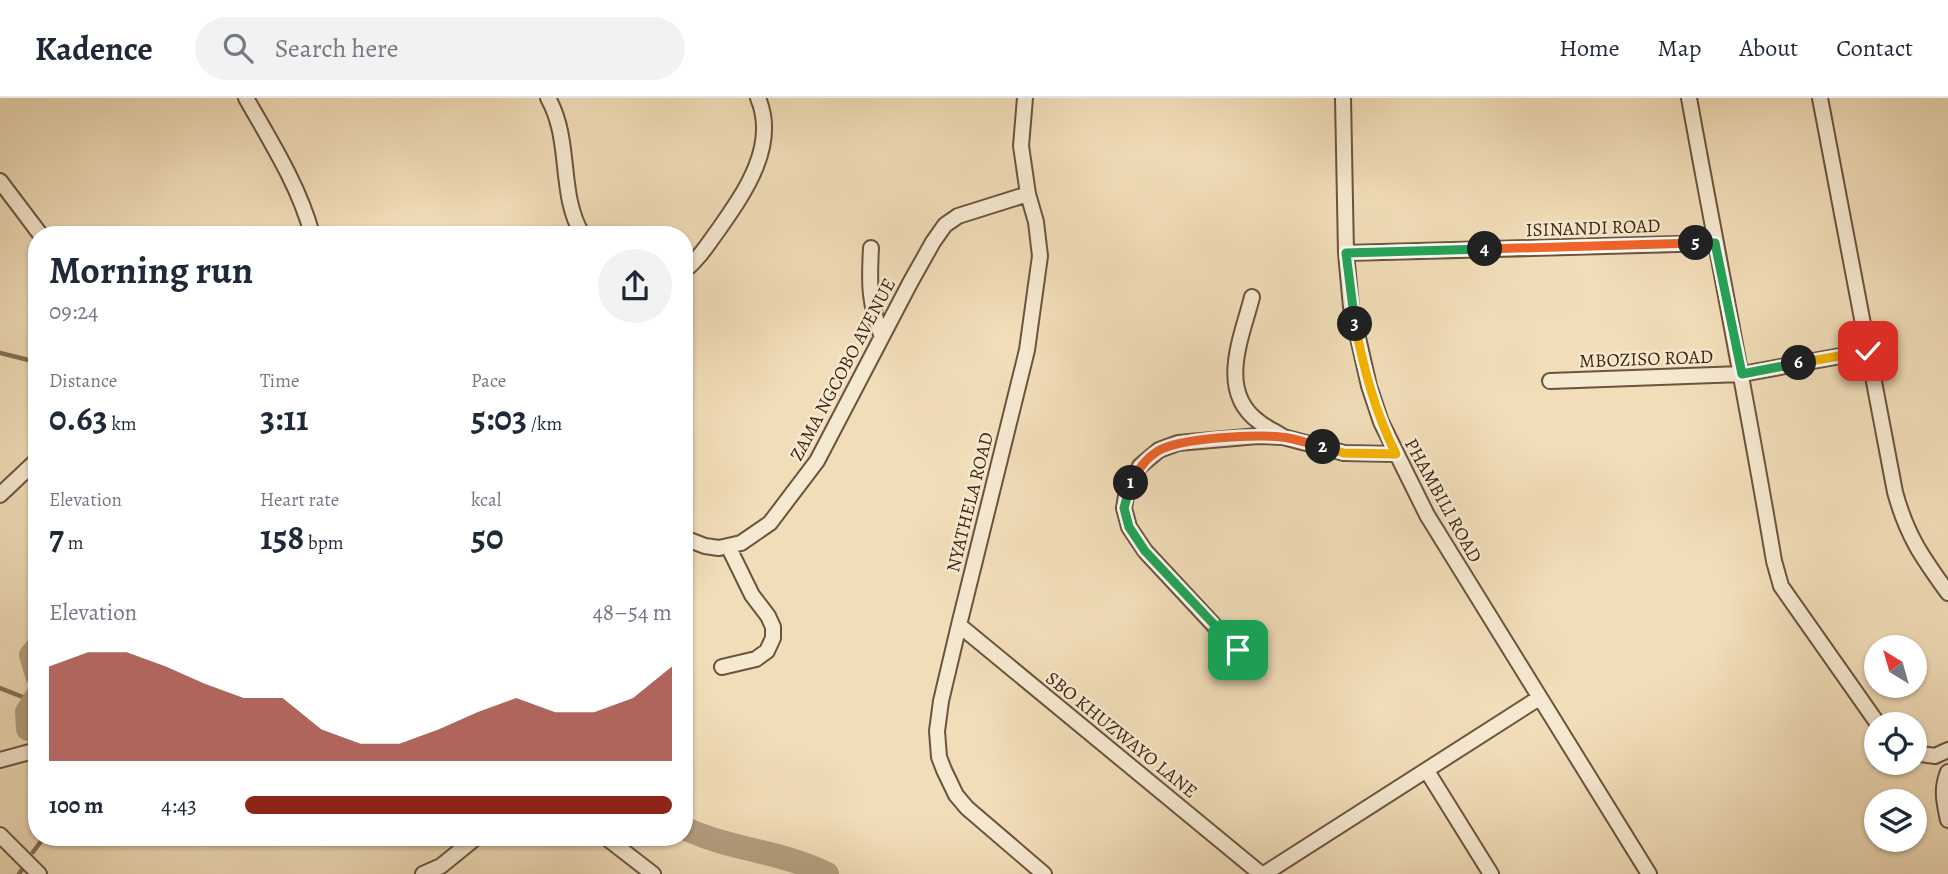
<!DOCTYPE html>
<html lang="en">
<head>
<meta charset="utf-8">
<style>
	body { margin:0; font-family:Alegreya,serif; background:#f2f2f3; color:#1f2937; height:100vh; display:flex; flex-direction:column; font-size:26px; white-space:nowrap }
	* { box-sizing:border-box; margin:0 }
	p { font-size:23px; color:#747a83 }
	.icon { flex:none; width:38px; height:38px; fill:none; stroke:currentColor; stroke-width:2; stroke-linecap:round; stroke-linejoin:round }
	.map { position:relative; flex:1; overflow:hidden }
	.side { position:absolute; left:28px; top:128px; width:665px; height:620px; display:flex; flex-direction:column; background:#fff; border-radius:28px; box-shadow:0 2px 5px #0004 }
	.side>* { flex:none }
	.needle { width:46px; rotate:323deg }
	.tools { position:absolute; left:1864px; top:537px; display:grid; gap:14px }
	.tools a { display:grid; place-items:center; width:63px; height:63px; border-radius:50%; background:#fff; box-shadow:0 2px 5px #0004; font-size:35px }
	.pin { position:absolute; display:grid; place-items:center; width:60px; height:60px; color:#fff; margin:-30px; border-radius:14px; box-shadow:0 4px 10px #0006 }
	.km { position:absolute; width:35px; height:35px; margin:-18px; border-radius:50%; background:#222; color:#fff; font-size:19px; line-height:35px; text-align:center }
	.round { display:grid; place-items:center; flex:none; width:74px; height:74px; border-radius:37px; background:#f2f2f3 }
	.head { display:flex; align-items:center; justify-content:space-between; height:119px; padding:0 21px }
	h1 { font-size:38px; font-weight:600; line-height:52px }
	.stats { display:grid; grid-template-columns:repeat(3,1fr); gap:10px; height:119px; padding:7px 21px }
	.stats div { display:grid; align-content:center }
	.stats b { font-size:35px; font-weight:600 }
	.stats small { font-size:19px; font-weight:400 }
	.stats p { font-size:19px }
	.chart { height:196px; padding:14px 21px }
	.chart p { display:flex; justify-content:space-between }
	.chart svg { width:100%; height:126px; margin-top:7px; fill:#8f2418; opacity:.7 }
	ul { padding:0 21px; list-style:none; font-size:23px }
	li { display:grid; grid-template-columns:112px 84px 1fr; align-items:center; height:52px }
	li i { height:18px; border-radius:9px; background:#8f2418 }
	header { display:flex; align-items:center; gap:42px; box-sizing:border-box; height:98px; padding:0 35px; background:#fff; border-bottom:2px solid #e0e1e3 }
	header strong { font-size:33px }
	nav { display:flex; gap:38px; margin-inline-start:auto; font-size:24px }
	.search { width:490px; height:63px; background:#f2f2f3; display:flex; align-items:center; gap:18px; box-sizing:border-box; padding:0 24px; border-radius:38px; color:#747a83; font-size:26px }
	.map>svg:first-child { display:block }
	.lines { fill:none; stroke-linecap:round; stroke-linejoin:round }
	.stream { stroke:#856f55; stroke-width:4.5 }
	.river { stroke:#b49f80; stroke-width:24 }
	.minor-casing { stroke:#6b543d; stroke-width:18 }
	.minor { stroke:#f6e9d1; stroke-width:14 }
	.split-1-casing { stroke:#fff; stroke-width:14 }
	.split-2-casing { stroke:#fff; stroke-width:14 }
	.split-3-casing { stroke:#fff; stroke-width:14 }
	.split-4-casing { stroke:#fff; stroke-width:14 }
	.split-5-casing { stroke:#fff; stroke-width:14 }
	.split-6-casing { stroke:#fff; stroke-width:14 }
	.split-7-casing { stroke:#fff; stroke-width:14 }
	.split-1 { stroke:#22a559; stroke-width:9 }
	.split-2 { stroke:#f0652b; stroke-width:9 }
	.split-3 { stroke:#f5b400; stroke-width:9 }
	.split-4 { stroke:#22a559; stroke-width:9 }
	.split-5 { stroke:#f0652b; stroke-width:9 }
	.split-6 { stroke:#22a559; stroke-width:9 }
	.split-7 { stroke:#f5b400; stroke-width:9 }
	.labels { text-anchor:middle; stroke-width:5; stroke-linejoin:round; paint-order:stroke }
	.street-label { font-size:19px; fill:#3e2614; stroke:#f6e9d1 }
</style>
</head>
<body>
<header>
<strong>Kadence</strong>
<div class="search"><svg class="icon" aria-label="search" viewBox="0 0 24 24"><circle cx="10" cy="10" r="6"/><path d="M15 15l6 6"/></svg>Search here</div>
<nav><a>Home</a><a>Map</a><a>About</a><a>Contact</a></nav>
</header>
<div class="map">
<svg width="1948" height="776" viewBox="0 0 1948 776">
	<rect width="100%" height="100%" fill="#f1ddb8"/>
	<filter id="stains"><feTurbulence type="fractalNoise" baseFrequency=".00286" numOctaves="4"/><feColorMatrix values="0 0 0 0 .2 0 0 0 0 .09 0 0 0 0 .02 0 0 0 .5 -.17"/></filter>
	<radialGradient id="worn" r=".72"><stop offset=".6" stop-color="#630" stop-opacity="0"/><stop offset="1" stop-color="#630" stop-opacity=".3"/></radialGradient>
	<g class="lines">
		<!-- stream -->
		<path class="stream" d="M 0,255 L 37,264
			M 0,590 L 33,603
			M 33,754 L 45,738
			M 19,776 L 23,770"/>
		<!-- river -->
		<path class="river" d="M 37,550 L 31,557 L 37,577
			M 28,631 L 27,614 L 37,598
			M 684,730 C 730,752 782,753 827,776"/>
		<!-- minor casing -->
		<g class="minor-casing">
			<path id="minor" d="M 246,0 C 271,44 299,88 312,136
				M 548,0 C 572,42 558,95 582,136
				M 1025,0 L 1021,48 L 1028,96 L 1036,124 L 1040,158 L 1027,252 L 959,527 L 941,603 L 937,633 L 939,659 L 944,672 L 956,697 L 967,710 L 1044,776
				M 1343,0 L 1346,155 L 1351,209 L 1369,288 L 1381,324 L 1427,417 L 1649,776
				M 1689,0 C 1717,154 1748,308 1774,463 L 1781,488 L 1878,626
				M 1820,0 L 1895,394 C 1907,438 1922,459 1948,495
				M 0,83 L 40,136
				M 871,150 C 869,186 869,205 882,239
				M 1346,155 L 1715,145
				M 684,173 C 699,161 708,146 719,131 C 745,94 778,47 758,0
				M 1252,199 C 1242,239 1217,292 1258,323 C 1265,329 1274,333 1282,338
				M 1550,283 L 1742,276 L 1868,253
				M 0,397 L 37,362
				M 684,440 L 705,448 L 719,450 L 741,445 L 770,425 L 817,363 L 910,185 L 933,144 L 945,127 L 958,118 L 1028,96
				M 959,527 L 1261,776
				M 1238,553 L 1145,453 L 1129,429 L 1124,410 L 1127,392 L 1140,368 L 1159,352 L 1178,345 L 1258,338 L 1283,339 L 1344,355 L 1396,356
				M 722,569 L 756,561 L 767,553 L 773,540 L 773,529 L 768,518 L 752,497 L 728,448
				M 1914,655 L 1935,658 L 1948,652
				M 0,662 L 37,652
				M 1427,673 L 1491,776
				M 1948,674 C 1941,691 1944,704 1948,722
				M 0,737 L 39,776
				M 604,738 L 653,776
				M 423,776 L 441,768 L 478,738
				M 1264,776 L 1539,600"/>
		</g>
		<!-- minor -->
		<use href="#minor" class="minor"/>
	</g>
	<g class="lines">
		<!-- split-1 casing -->
		<g class="split-1-casing">
			<path id="split-1" d="M 1131,385 L 1124,410 L 1129,429 L 1145,453 L 1238,552"/>
		</g>
		<!-- split-2 casing -->
		<g class="split-2-casing">
			<path id="split-2" d="M 1131,385 C 1138,372 1145,361 1158,353 C 1179,340 1255,336 1281,339 C 1295,340 1309,346 1323,349"/>
		</g>
		<!-- split-3 casing -->
		<g class="split-3-casing">
			<path id="split-3" d="M 1323,349 L 1344,355 L 1396,356 C 1375,314 1364,272 1355,226"/>
		</g>
		<!-- split-4 casing -->
		<g class="split-4-casing">
			<path id="split-4" d="M 1355,226 L 1346,155 L 1485,151"/>
		</g>
		<!-- split-5 casing -->
		<g class="split-5-casing">
			<path id="split-5" d="M 1485,151 L 1696,145"/>
		</g>
		<!-- split-6 casing -->
		<g class="split-6-casing">
			<path id="split-6" d="M 1696,145 L 1715,145 L 1742,276 L 1799,265"/>
		</g>
		<!-- split-7 casing -->
		<g class="split-7-casing">
			<path id="split-7" d="M 1799,265 L 1868,253"/>
		</g>
		<!-- split-1 -->
		<use href="#split-1" class="split-1"/>
		<!-- split-2 -->
		<use href="#split-2" class="split-2"/>
		<!-- split-3 -->
		<use href="#split-3" class="split-3"/>
		<!-- split-4 -->
		<use href="#split-4" class="split-4"/>
		<!-- split-5 -->
		<use href="#split-5" class="split-5"/>
		<!-- split-6 -->
		<use href="#split-6" class="split-6"/>
		<!-- split-7 -->
		<use href="#split-7" class="split-7"/>
	</g>
	<g class="labels">
		<!-- street labels -->
		<g class="street-label">
			<text transform="translate(1593 129) rotate(-2)" y="7">ISINANDI ROAD</text>
			<text transform="translate(1646 260) rotate(-2)" y="7">MBOZISO ROAD</text>
			<text transform="translate(842 271) rotate(-62)" y="7">ZAMA NGCOBO AVENUE</text>
			<text transform="translate(1444 402) rotate(61)" y="7">PHAMBILI ROAD</text>
			<text transform="translate(969 404) rotate(-76)" y="7">NYATHELA ROAD</text>
			<text transform="translate(1122 636) rotate(39)" y="7">SBO KHUZWAYO LANE</text>
		</g>
	</g>
	<rect width="100%" height="100%" filter="url(#stains)"/>
	<rect width="100%" height="100%" fill="url(#worn)"/>
</svg>
<div class="tools">
<a><svg class="needle" viewBox="-14 -14 28 28"><path d="M0-13l5 13h-10z" fill="#e53935"/><path d="M0 13l5-13h-10z" fill="#747a83"/></svg></a>
<a><svg class="icon" aria-label="locate" viewBox="0 0 24 24"><circle cx="12" cy="12" r="6"/><path d="M12 2v4M12 18v4M2 12h4M18 12h4"/></svg></a>
<a><svg class="icon" aria-label="layers" viewBox="0 0 24 24"><path d="M12 4l9 5-9 5-9-5zM3 14l9 5 9-5"/></svg></a>
</div>
<div class="pin" style="left:1238px;top:552px;background:#1e9e55"><svg class="icon" aria-label="arrive" viewBox="0 0 24 24"><path d="M6 21V4h12l-3 4 3 4H6"/></svg></div>
<div class="pin" style="left:1868px;top:253px;background:#d93025"><svg class="icon" aria-label="check" viewBox="0 0 24 24"><path d="M5 12l5 5 9-10"/></svg></div>
<b class="km" style="left:1131px;top:385px">1</b>
<b class="km" style="left:1323px;top:349px">2</b>
<b class="km" style="left:1355px;top:226px">3</b>
<b class="km" style="left:1485px;top:151px">4</b>
<b class="km" style="left:1696px;top:145px">5</b>
<b class="km" style="left:1799px;top:265px">6</b>
<section class="side">
<div class="head"><div><h1>Morning run</h1><p>09:24</p></div><a class="round"><svg class="icon" aria-label="share" viewBox="0 0 24 24"><path d="M12 15V3M7 8l5-5 5 5M5 13v7h14v-7"/></svg></a></div>
<div class="stats">
<div><p>Distance</p><b>0.63<small> km</small></b></div>
<div><p>Time</p><b>3:11</b></div>
<div><p>Pace</p><b>5:03<small> /km</small></b></div>
</div>
<div class="stats">
<div><p>Elevation</p><b>7<small> m</small></b></div>
<div><p>Heart rate</p><b>158<small> bpm</small></b></div>
<div><p>kcal</p><b>50</b></div>
</div>
<div class="chart"><p><span>Elevation</span>48–54 m</p>
<svg viewBox="0 0 160 44" preserveAspectRatio="none"><path d="M0 44V11L10 6L20 6L30 11L40 17L50 22L60 22L70 33L80 38L90 38L100 33L110 27L120 22L130 27L140 27L150 22L160 11V44z"/></svg>
</div>
<ul>
<li><b>100 m</b>4:43<i style="width:100%"></i></li>
</ul>
</section>
</div>
</body>
</html>
